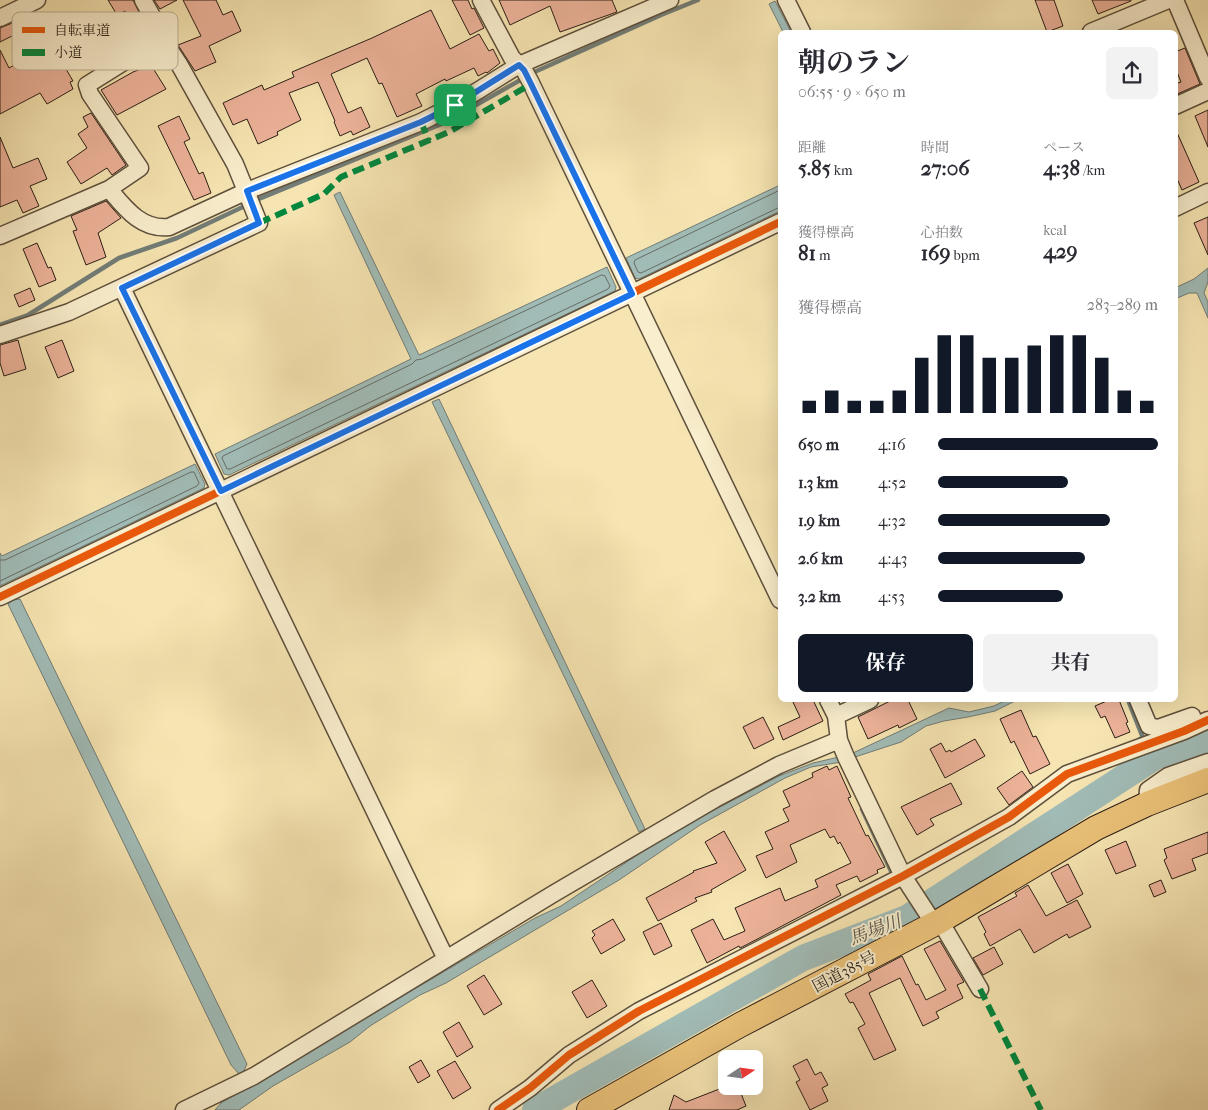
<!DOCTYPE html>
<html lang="ja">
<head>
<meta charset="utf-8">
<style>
	body { margin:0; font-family:"IM FELL French Canon","Noto Serif JP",serif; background:#f2f2f3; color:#2b2b33; height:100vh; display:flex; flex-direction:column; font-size:19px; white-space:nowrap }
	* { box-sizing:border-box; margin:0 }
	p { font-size:16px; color:#7c7c81 }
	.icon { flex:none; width:28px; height:28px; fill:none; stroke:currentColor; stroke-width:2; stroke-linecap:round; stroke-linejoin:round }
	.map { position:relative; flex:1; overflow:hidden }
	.sheet { position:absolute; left:778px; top:30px; width:400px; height:672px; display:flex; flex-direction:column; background:#fff; border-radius:8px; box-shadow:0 5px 20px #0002 }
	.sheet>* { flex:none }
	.needle { width:32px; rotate:77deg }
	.fabs { position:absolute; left:718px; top:1050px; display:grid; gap:10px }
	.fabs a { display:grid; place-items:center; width:45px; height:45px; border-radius:8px; background:#fff; box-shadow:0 5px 20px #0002; font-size:25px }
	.pin { position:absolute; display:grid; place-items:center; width:42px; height:42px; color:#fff; margin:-21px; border-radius:10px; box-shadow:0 2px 8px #0006 }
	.round { display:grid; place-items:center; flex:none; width:52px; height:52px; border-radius:8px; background:#f2f2f3 }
	.head { display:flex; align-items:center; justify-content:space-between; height:85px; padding:0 20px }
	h1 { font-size:28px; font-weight:700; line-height:38px }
	.stats { display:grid; grid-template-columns:repeat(3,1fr); gap:8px; height:85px; padding:5px 20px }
	.stats div { display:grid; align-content:center }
	.stats b { font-size:21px; font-weight:700 }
	.stats small { font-size:14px; font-weight:400 }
	.stats p { font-size:14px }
	.chart { height:140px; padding:10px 20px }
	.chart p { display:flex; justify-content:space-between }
	.chart svg { width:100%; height:90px; margin-top:5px; stroke:#111827; stroke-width:6 }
	.action { display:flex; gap:10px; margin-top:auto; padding:10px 20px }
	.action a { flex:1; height:58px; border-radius:8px; background:#111827; color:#fff; font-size:20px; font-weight:700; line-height:58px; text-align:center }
	.action a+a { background:#f2f2f3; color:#2b2b33 }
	ul { padding:0 20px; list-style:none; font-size:16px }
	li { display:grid; grid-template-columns:80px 60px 1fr; align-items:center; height:38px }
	li i { height:12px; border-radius:6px; background:#111827 }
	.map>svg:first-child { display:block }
	.water { fill:#a1bcb7; stroke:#727d77 }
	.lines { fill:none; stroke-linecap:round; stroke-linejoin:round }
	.shore { stroke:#666d66; stroke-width:1 }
	.stream { stroke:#727d77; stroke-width:4.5 }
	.river { stroke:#a1bcb7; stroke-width:26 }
	.building { fill:#edb39a; stroke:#2b1e16 }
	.minor-casing { stroke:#5e503d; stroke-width:19 }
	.highway-casing { stroke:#2b1e16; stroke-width:26 }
	.minor { stroke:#f9eecd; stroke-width:16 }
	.highway { stroke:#ebc279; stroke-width:24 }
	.quiet { stroke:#00873e; stroke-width:6; stroke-dasharray:12 6; stroke-linecap:butt }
	.cycleway-casing { stroke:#f9eecd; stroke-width:11 }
	.cycleway { stroke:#e8590c; stroke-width:8 }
	.route-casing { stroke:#fff; stroke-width:10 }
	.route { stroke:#1a73e8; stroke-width:6 }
	.labels { text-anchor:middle; stroke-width:4; stroke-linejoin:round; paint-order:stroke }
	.street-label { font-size:16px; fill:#2b1e16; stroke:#f9eecd }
	.water-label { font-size:18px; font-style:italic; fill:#54554e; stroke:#f9eecd }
	.key { fill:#f9eecd; stroke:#bbb096; stroke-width:1 }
	.key-label { font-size:14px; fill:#2b1e16 }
</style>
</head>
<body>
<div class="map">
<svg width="1208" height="1110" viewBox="0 0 1208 1110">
	<rect width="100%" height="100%" fill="#f6e5b2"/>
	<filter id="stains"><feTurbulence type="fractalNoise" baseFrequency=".004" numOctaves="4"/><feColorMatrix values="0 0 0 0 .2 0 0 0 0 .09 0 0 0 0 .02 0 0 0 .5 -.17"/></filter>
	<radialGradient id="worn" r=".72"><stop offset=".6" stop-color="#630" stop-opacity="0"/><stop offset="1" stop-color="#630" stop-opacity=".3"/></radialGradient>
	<!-- water -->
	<path class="water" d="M 775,1 L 791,32 L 783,32 L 769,4 Z
		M 780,185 L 780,211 L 639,279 L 635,278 L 626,258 Z
		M 340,192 L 419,355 L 607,267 L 616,287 L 615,291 L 229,475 L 224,474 L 215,454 L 411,359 L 334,195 Z
		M 1208,268 L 1208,282 L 1204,293 L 1208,302 L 1208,318 L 1197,293 L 1189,293 L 1175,299 L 1175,288 L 1194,279 Z
		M 439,399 L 645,829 L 639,832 L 432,402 Z
		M 195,464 L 205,484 L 204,488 L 0,586 L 0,553 L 2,556 Z
		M 20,599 L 247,1064 L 243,1073 L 239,1074 L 231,1065 L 8,604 L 13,600 Z
		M 1006,700 L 1017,700 L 995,711 L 968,717 L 944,721 L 926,726 L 901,742 L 855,757 L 853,753 L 949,708 L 969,712 L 994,706 Z
		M 839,757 L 842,762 L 811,767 L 785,778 L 700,825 L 619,880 L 446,983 L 420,995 L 370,1026 L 350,1042 L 273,1086 L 239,1110 L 215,1110 L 221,1103 L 535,918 L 561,906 L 670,833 L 779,776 L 813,763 Z"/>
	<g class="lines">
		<!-- shore -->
		<path class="shore" d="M 780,190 L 635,260 L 634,263 L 638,272 L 641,273 L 780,207
			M 602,275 L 605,276 L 610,286 L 608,289 L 230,469 L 227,469 L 222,458 L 223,456 L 412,364 L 416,360 L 422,359 Z
			M 0,560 L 5,560 L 191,472 L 194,472 L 199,483 L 197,486 L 0,581"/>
		<!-- stream -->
		<path class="stream" d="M 530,74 L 661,15 L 698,0
			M 254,201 L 444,123 L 524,78
			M 0,325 L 28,315 L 119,258 L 177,238 L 247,205
			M 1128,700 L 1143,738 L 1140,739
			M 862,809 L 891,871"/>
		<!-- river -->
		<path class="river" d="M 535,1110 L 803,958 L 907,918 L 1155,757 L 1208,742"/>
	</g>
	<!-- building -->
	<path class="building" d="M 108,0 L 133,0 L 151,36 L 141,40 L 125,11 L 117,15 Z
		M 154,0 L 177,0 L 160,9 Z
		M 183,0 L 216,0 L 223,15 L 232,11 L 241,31 L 209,46 L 216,62 L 195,71 L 178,45 L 201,36 Z
		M 452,0 L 468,0 L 472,9 L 474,8 L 484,28 L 470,35 Z
		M 499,0 L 612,0 L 617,12 L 560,32 L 550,6 L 510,25 Z
		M 1035,0 L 1054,0 L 1063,26 L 1047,32 Z
		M 1092,0 L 1131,0 L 1131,1 L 1098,14 Z
		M 431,10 L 450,49 L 479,34 L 489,51 L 493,49 L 500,63 L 487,73 L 486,72 L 478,76 L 474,68 L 446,81 L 445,79 L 416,94 L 422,106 L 397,117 L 382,83 L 379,84 L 367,58 L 331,74 L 348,113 L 361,107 L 370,127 L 353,135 L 351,131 L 340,136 L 334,122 L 335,121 L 318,82 L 289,93 L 301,120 L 277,132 L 278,135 L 258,144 L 247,119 L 233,125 L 223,103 L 262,85 L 264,90 L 294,77 L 292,72 L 372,38 Z
		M 17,21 L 22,31 L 0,42 L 0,28 Z
		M 46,35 L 73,81 L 70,82 L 73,89 L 47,104 L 40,93 L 0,114 L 0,50 L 9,68 L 29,56 L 24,47 Z
		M 1185,48 L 1200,84 L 1175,95 L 1175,84 L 1181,82 L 1175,67 L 1175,52 Z
		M 151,65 L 166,89 L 117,115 L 101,90 L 133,72 Z
		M 1208,110 L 1208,147 L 1195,116 Z
		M 91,113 L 126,165 L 112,175 L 107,168 L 81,184 L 67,162 L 87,148 L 78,134 L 88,127 L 83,117 Z
		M 179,116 L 190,139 L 184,142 L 199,174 L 203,172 L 211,193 L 194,200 L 158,126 Z
		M 1175,128 L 1199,182 L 1182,190 L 1175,174 Z
		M 0,137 L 13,168 L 38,158 L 47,179 L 30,186 L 39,206 L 23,213 L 17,200 L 0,207 Z
		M 106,201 L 121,218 L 98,233 L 106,257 L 86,265 L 73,231 L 77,230 L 71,216 Z
		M 1208,217 L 1208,255 L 1194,223 Z
		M 37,243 L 48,268 L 51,267 L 56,280 L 39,287 L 23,249 Z
		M 30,288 L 35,300 L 19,307 L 14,295 Z
		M 18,340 L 26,369 L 4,376 L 0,363 L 0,345 Z
		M 62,340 L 74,371 L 58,378 L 45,347 Z
		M 792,700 L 813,700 L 823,721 L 783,740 L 778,727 L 800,717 Z
		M 892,700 L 908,700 L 917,719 L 899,728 L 898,725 L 868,739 L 858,717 Z
		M 1109,700 L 1119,700 L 1128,722 L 1126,723 L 1130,732 L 1115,738 L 1105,716 L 1101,718 L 1095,706 Z
		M 1021,710 L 1033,737 L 1036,736 L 1050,764 L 1030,774 L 1014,741 L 1011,743 L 1000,719 Z
		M 763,717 L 774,739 L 754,749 L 743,727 Z
		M 975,739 L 985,756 L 945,778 L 930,749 L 941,743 L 946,752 L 950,750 L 951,752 Z
		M 827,766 L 829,770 L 837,766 L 851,797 L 848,798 L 866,836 L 868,835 L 885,867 L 877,870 L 878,873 L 860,882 L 857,876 L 836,885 L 841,895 L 746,945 L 740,948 L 739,946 L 707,963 L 691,930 L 713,919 L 724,940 L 745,931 L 735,908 L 780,888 L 785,901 L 818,887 L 815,880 L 851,863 L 840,842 L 838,844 L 834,836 L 830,838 L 825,829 L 790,845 L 797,862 L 766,878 L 756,856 L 773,849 L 765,832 L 789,821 L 783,809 L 790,806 L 783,791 L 813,777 L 812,773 Z
		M 1022,771 L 1033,787 L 1009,805 L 997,788 Z
		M 951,783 L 962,804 L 930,819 L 934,825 L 917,835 L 901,807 Z
		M 724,831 L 746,870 L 711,890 L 712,892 L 695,898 L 697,901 L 658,921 L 646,898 L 694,872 L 693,871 L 717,863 L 705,842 Z
		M 1208,832 L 1208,853 L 1192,859 L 1196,870 L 1172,879 L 1164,860 L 1167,858 L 1164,849 Z
		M 1126,841 L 1136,866 L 1116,874 L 1105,850 Z
		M 1068,864 L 1083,894 L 1067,903 L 1051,873 Z
		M 1161,880 L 1166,892 L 1154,897 L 1149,885 Z
		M 1028,885 L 1046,916 L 1077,900 L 1091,927 L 1069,938 L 1067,934 L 1034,953 L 1020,929 L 990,946 L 984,934 L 986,932 L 978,917 L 1017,896 L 1015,893 Z
		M 613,919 L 625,940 L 601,954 L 592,938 L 595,935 L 592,931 Z
		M 661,923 L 672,946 L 654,955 L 643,932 Z
		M 940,941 L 964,982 L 957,985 L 963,998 L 936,1012 L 939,1018 L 923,1026 L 900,978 L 869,993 L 896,1050 L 874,1060 L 858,1028 L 865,1024 L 853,1002 L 850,1003 L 845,994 L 871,980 L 868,974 L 902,956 L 916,985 L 918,984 L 926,1000 L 946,990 L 924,949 Z
		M 994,947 L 1003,964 L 983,975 L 973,958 Z
		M 484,975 L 502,1004 L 484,1015 L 467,986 Z
		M 592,980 L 607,1006 L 587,1018 L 572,992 Z
		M 459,1022 L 473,1047 L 457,1057 L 443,1032 Z
		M 807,1059 L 815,1075 L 821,1072 L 828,1085 L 822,1088 L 828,1101 L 810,1110 L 796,1082 L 800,1080 L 793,1066 Z
		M 421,1060 L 430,1076 L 418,1083 L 409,1067 Z
		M 455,1061 L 471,1088 L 453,1099 L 437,1071 Z
		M 727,1086 L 738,1086 L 746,1106 L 737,1110 L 669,1110 L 674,1095 L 686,1102 Z"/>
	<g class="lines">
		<!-- minor casing -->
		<g class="minor-casing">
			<path id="minor" d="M 481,0 L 512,58 L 524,70 L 530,81 L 780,600
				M 786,0 L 802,32
				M 1175,0 L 1208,78
				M 0,18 L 37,0
				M 1091,32 L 1168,0
				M 1175,106 L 1208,91
				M 109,189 C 125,208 141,230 169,227 L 247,191 L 421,122 L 455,105 L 519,65 L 670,0
				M 1175,208 L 1208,192
				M 0,236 L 109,189 L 140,168 L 90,94 L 87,85 L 143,50 L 165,43
				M 122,288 L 446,959
				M 0,335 L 69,312 L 259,223 L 235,164 L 179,64 L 165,43 L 162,34 L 143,0
				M 0,597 L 780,222
				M 828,700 L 836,716 L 839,740 L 846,757 L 903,876 L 929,916 L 940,921 L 980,989
				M 1138,700 L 1149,726 L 1158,728 L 1192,716
				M 836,716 L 870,700
				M 1147,804 L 1148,790 L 1168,776 L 1208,762
				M 184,1110 L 254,1076 L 553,894 L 715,799 L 779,765 L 839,740
				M 498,1110 L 530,1088 L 569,1055 L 639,1011 L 903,876 L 1009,817 L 1067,774 L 1184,731 L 1208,720"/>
		</g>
		<!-- highway casing -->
		<g class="highway-casing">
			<path id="highway" d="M 589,1110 L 740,1025 L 940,921 L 1096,828 L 1147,804 L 1208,780"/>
		</g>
		<!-- minor -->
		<use href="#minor" class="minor"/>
		<!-- highway -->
		<use href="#highway" class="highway"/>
		<!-- quiet -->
		<path class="quiet" d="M 421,122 L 429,141
			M 259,223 L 324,194 L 341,177 L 449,132 L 531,84
			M 980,989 L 1041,1110"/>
		<!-- cycleway casing -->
		<g class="cycleway-casing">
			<path id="cycleway" d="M 0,597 L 780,222
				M 498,1110 L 530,1088 L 569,1055 L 639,1011 L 903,876 L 1009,817 L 1067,774 L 1184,731 L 1208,720"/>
		</g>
		<!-- cycleway -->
		<use href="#cycleway" class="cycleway"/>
	</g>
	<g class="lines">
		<!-- route casing -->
		<g class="route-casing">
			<path id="route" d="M 519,65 L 524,70 L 531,84 L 632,294 L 221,491 L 122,288 L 259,223 L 247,191 L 421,122 L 455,105 Z"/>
		</g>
		<!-- route -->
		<use href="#route" class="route"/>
	</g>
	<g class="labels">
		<!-- street labels -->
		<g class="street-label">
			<text transform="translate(844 971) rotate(-28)" y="6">国道385号</text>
		</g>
		<!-- water labels -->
		<g class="water-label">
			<text transform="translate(875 930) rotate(-21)" y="6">馬場川</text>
		</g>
	</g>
	<!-- legend -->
	<rect x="12" y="12" width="166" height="58" rx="8" class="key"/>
	<rect x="22" y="27" width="23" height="6" fill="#e8590c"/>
	<rect x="22" y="49" width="23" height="7" fill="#00873e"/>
	<g class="key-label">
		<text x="54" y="35">自転車道</text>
		<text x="54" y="57">小道</text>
	</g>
	<rect width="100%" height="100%" filter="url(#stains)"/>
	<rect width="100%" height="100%" fill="url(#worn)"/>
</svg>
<div class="fabs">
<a><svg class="needle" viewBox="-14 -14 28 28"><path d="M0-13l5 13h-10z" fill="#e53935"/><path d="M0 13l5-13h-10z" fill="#7c7c81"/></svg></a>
</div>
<div class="pin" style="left:455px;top:105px;background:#1e9e55"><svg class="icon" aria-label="arrive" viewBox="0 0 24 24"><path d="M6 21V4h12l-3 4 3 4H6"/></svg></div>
<section class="sheet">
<div class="head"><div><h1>朝のラン</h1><p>06:55 · 9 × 650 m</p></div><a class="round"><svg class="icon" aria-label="share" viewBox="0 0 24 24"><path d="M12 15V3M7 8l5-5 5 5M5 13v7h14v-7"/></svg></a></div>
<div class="stats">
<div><p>距離</p><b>5.85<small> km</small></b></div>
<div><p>時間</p><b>27:06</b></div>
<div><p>ペース</p><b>4:38<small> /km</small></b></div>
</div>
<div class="stats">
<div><p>獲得標高</p><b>81<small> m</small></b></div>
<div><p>心拍数</p><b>169<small> bpm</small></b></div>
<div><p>kcal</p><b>429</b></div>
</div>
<div class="chart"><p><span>獲得標高</span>283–289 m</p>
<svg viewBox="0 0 160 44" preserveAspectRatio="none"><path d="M5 44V38M15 44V33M25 44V38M35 44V38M45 44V33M55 44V17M65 44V6M75 44V6M85 44V17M95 44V17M105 44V11M115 44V6M125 44V6M135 44V17M145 44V33M155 44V38"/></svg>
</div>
<ul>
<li><b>650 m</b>4:16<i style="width:100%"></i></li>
<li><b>1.3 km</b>4:52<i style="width:59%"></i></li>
<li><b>1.9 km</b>4:32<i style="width:78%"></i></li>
<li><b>2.6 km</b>4:43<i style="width:67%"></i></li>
<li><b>3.2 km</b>4:53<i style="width:57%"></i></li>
</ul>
<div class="action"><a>保存</a><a>共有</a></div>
</section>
</div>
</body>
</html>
